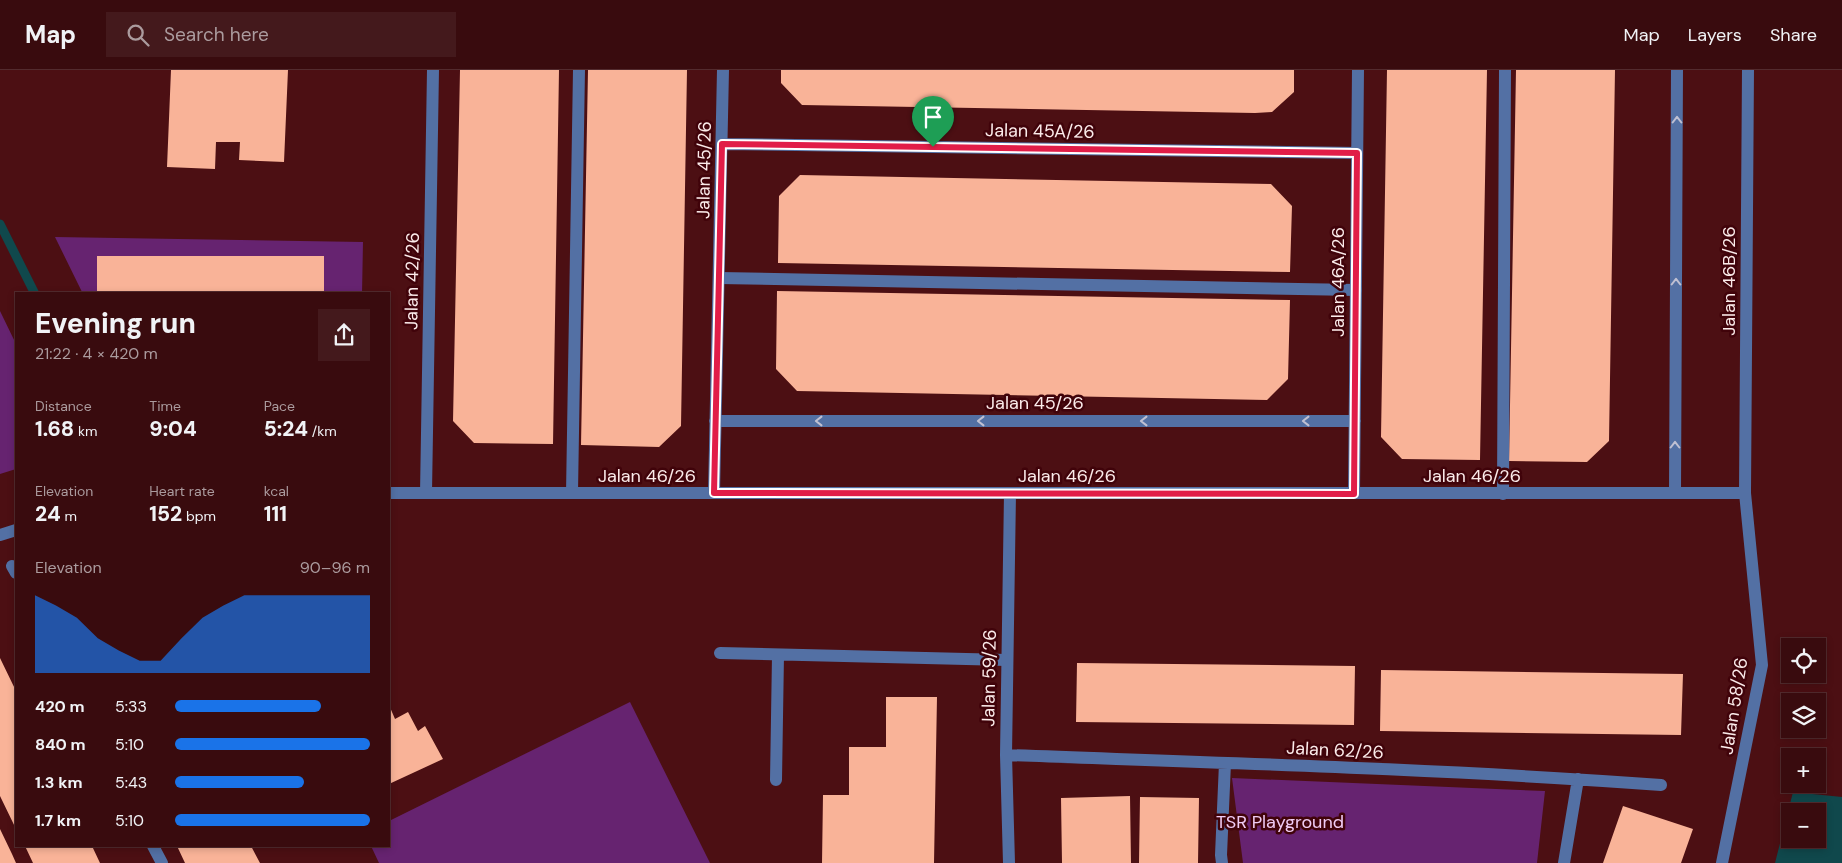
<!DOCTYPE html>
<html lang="en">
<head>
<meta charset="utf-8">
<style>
	body { margin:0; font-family:"DM Sans",sans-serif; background:#44191c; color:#f1f3f6; height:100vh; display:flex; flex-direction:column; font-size:19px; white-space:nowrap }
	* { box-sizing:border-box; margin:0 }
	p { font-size:16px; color:#ab9b9e }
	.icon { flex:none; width:28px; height:28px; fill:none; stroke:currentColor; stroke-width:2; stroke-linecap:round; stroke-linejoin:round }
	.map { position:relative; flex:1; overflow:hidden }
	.sheet { position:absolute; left:15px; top:222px; width:375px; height:555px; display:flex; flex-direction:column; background:#390b0e; border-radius:0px; box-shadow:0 2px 8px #0003,0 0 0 1px #532b2e }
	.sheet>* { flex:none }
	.fabs { position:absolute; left:1781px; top:568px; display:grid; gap:10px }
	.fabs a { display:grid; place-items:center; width:45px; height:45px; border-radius:0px; background:#390b0e; box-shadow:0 2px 8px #0003,0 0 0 1px #532b2e; font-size:25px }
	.pin { position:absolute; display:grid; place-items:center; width:42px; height:42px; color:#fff; margin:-51px -21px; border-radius:50% 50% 50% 0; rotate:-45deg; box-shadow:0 0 5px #0007 }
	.pin .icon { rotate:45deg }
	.round { display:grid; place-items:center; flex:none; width:52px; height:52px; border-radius:0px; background:#44191c }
	.head { display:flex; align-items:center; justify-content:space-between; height:85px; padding:0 20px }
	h1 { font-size:28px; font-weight:800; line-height:38px }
	.figures { display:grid; grid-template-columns:repeat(3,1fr); gap:8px; height:85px; padding:5px 20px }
	.figures div { display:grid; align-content:center }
	.figures b { font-size:21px; font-weight:800 }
	.figures small { font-size:14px; font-weight:400 }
	.figures p { font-size:14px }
	.chart { height:140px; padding:10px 20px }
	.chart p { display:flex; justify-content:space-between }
	.chart svg { width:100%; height:90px; margin-top:5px; fill:#1a73e8; opacity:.7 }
	ul { padding:0 20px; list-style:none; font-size:16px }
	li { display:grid; grid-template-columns:80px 60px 1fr; align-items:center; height:38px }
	li i { height:12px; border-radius:6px; background:#1a73e8 }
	header { display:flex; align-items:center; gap:30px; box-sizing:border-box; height:70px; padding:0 25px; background:#390b0e; border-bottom:1px solid #532b2e }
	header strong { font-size:24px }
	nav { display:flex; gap:28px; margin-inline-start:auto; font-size:18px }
	.search { width:350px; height:45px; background:#44191c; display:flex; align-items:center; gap:12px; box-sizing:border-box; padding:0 18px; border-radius:0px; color:#ab9b9e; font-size:19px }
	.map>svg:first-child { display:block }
	.green { fill:#662370 }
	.water { fill:#10484c; fill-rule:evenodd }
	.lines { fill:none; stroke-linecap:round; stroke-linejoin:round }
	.stream { stroke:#10484c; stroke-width:9 }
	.building { fill:#f9b398 }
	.lane { stroke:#5370a4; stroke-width:12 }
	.street { stroke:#5370a4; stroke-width:12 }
	.oneway { stroke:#c0c0d2 }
	.route-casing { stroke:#fff; stroke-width:10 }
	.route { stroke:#e11d48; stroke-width:6 }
	.labels { text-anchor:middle; stroke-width:5; stroke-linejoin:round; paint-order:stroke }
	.street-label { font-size:18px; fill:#fbebea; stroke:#40030a }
	.park-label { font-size:18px; fill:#f0ccf5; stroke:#40030a }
</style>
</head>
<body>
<header>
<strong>Map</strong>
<div class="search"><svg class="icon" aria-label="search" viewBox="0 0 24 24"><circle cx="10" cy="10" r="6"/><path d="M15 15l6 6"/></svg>Search here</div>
<nav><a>Map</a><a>Layers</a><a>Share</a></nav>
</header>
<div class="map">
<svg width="1842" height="793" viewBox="0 0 1842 793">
	<rect width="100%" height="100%" fill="#4c0f13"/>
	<!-- green -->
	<path class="green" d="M 55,167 L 363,172 L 362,224 L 83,224 Z
		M 0,241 L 16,274 L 16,399 L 0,404 Z
		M 630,632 L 710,793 L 379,793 L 371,776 L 389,776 L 389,751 Z
		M 1232,708 L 1545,721 L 1537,793 L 1243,793 Z"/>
	<!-- water -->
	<path class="water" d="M 1793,722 L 1842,727 L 1842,793 L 1775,793 ZM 1790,741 L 1818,741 L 1818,769 L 1790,769 Z"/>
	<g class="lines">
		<!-- stream -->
		<path class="stream" d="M 0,154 L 35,224"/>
	</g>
	<!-- building -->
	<path class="building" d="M 171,0 L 288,0 L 284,92 L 239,90 L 240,72 L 216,72 L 215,99 L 167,97 Z
		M 460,0 L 559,0 L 553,374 L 474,373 L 453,351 Z
		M 588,0 L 687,0 L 681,356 L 659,377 L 581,375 Z
		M 781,0 L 1294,0 L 1294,22 L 1272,42 L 1255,43 L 802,35 L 781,13 Z
		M 1387,0 L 1487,0 L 1480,390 L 1402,389 L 1381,367 Z
		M 1516,0 L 1615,0 L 1609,371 L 1587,392 L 1509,391 Z
		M 800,105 L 1271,114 L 1292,136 L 1290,202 L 778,193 L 779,126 Z
		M 97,186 L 324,186 L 324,224 L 97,224 Z
		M 777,221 L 1290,230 L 1288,309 L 1267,330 L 797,321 L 776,299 Z
		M 0,588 L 16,621 L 16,759 L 0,726 Z
		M 1077,593 L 1355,596 L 1354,655 L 1076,652 Z
		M 1381,600 L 1683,604 L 1681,665 L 1380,661 Z
		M 886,627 L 937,627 L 934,793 L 822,793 L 823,725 L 849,725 L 849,677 L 886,677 Z
		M 389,635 L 395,649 L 408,642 L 418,661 L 425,656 L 443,689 L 389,714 Z
		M 1130,726 L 1131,793 L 1062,793 L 1061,728 Z
		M 1140,727 L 1199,728 L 1198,793 L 1139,793 Z
		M 1623,736 L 1693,759 L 1681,793 L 1603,793 Z
		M 0,759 L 12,784 L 16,793 L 0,793 Z
		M 25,776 L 92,776 L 100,793 L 33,793 Z
		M 177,776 L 251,776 L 260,793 L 185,793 Z"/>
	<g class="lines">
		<!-- lane -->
		<path class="lane" d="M 719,208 L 1356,220
			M 572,423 L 579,0
			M 1503,424 L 1505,0
			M 720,583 L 1007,590
			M 776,710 L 778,585"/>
		<!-- street -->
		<path class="street" d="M 722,74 L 1357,83
			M 715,351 L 1355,351
			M 389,423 L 1745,423
			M 426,423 L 433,0
			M 714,423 L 723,0
			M 1354,423 L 1358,0
			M 1675,423 L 1677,0
			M 0,465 L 16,460
			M 12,496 L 16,503
			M 1006,685 C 1224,693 1443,699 1661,715
			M 153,776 L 162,793
			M 1009,793 L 1006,685 L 1010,423
			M 1222,793 L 1221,785 L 1225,693
			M 1564,793 L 1578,709
			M 1722,793 L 1762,595 L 1745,423 L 1748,0"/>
	</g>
	<!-- one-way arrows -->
	<defs><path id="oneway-chevron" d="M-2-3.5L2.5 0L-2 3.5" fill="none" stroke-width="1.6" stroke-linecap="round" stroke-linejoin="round" transform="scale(1.25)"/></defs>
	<g class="oneway">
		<use href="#oneway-chevron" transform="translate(1677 50) rotate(-90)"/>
		<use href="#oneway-chevron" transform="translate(1676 212) rotate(-90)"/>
		<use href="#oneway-chevron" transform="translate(819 351) rotate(-180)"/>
		<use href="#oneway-chevron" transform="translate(981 351) rotate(-180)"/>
		<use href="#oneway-chevron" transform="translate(1144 351) rotate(-180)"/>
		<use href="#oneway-chevron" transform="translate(1306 351) rotate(-180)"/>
		<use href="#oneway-chevron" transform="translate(1675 375) rotate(-90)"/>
	</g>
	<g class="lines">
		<!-- route casing -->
		<g class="route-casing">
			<path id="route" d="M 722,74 L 1357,83 L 1354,424 L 714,423 Z"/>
		</g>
		<!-- route -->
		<use href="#route" class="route"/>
	</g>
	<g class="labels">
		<!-- street labels -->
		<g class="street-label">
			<text transform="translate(1040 61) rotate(1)" y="6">Jalan 45A/26</text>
			<text transform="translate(704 100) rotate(-89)" y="6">Jalan 45/26</text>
			<text transform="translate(412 211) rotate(-89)" y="6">Jalan 42/26</text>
			<text transform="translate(1729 211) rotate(-90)" y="6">Jalan 46B/26</text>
			<text transform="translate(1338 212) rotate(-90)" y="6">Jalan 46A/26</text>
			<text x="1035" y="339">Jalan 45/26</text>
			<text x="647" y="412">Jalan 46/26</text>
			<text x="1067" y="412">Jalan 46/26</text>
			<text x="1472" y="412">Jalan 46/26</text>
			<text transform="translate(989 608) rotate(-89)" y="6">Jalan 59/26</text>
			<text transform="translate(1734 636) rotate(-81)" y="6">Jalan 58/26</text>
			<text transform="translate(1335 680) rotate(3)" y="6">Jalan 62/26</text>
		</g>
		<!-- park labels -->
		<g class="park-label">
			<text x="1280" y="758">TSR Playground</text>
		</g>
	</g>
</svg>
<div class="fabs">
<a><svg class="icon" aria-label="locate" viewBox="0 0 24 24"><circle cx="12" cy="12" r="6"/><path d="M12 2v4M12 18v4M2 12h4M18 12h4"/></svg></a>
<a><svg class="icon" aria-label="layers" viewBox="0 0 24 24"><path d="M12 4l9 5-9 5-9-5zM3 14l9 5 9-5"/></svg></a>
<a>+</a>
<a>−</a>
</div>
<div class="pin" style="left:933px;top:77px;background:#1e9e55"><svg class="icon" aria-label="arrive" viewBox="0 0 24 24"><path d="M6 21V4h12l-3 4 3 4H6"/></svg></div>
<section class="sheet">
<div class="head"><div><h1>Evening run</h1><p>21:22 · 4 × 420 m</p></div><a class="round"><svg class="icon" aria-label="share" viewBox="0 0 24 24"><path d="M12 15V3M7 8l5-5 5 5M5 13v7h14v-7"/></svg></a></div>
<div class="figures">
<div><p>Distance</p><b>1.68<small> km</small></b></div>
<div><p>Time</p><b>9:04</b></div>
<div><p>Pace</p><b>5:24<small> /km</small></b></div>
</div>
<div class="figures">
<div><p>Elevation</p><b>24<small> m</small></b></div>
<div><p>Heart rate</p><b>152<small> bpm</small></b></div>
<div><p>kcal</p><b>111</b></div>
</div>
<div class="chart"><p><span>Elevation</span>90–96 m</p>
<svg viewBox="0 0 160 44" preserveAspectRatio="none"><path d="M0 44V6L10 11L20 17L30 27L40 33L50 38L60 38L70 27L80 17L90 11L100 6L110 6L120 6L130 6L140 6L150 6L160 6V44z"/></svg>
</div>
<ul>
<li><b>420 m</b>5:33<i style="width:75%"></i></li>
<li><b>840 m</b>5:10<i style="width:100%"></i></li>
<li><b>1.3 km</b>5:43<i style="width:66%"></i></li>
<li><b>1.7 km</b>5:10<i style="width:100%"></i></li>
</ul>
</section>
</div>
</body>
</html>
